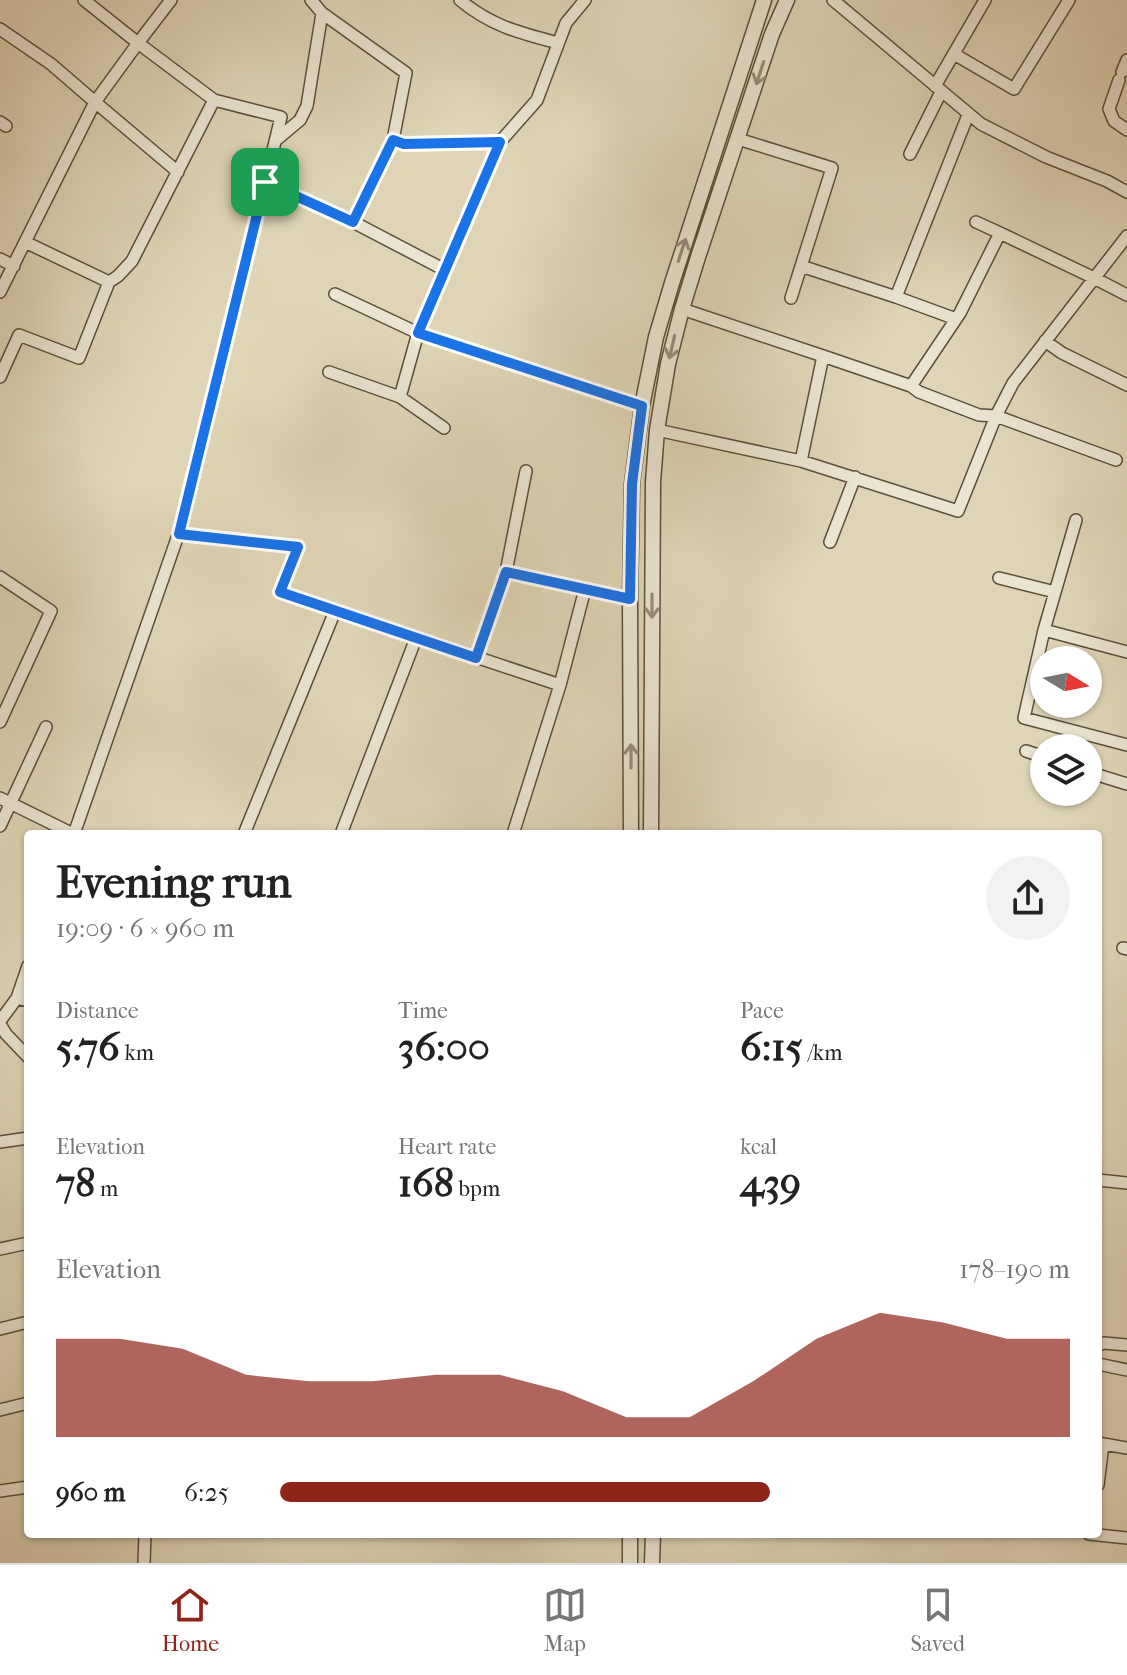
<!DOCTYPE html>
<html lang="en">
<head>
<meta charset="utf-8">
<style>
	body { margin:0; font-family:"IM FELL French Canon",serif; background:#f2f2f2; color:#222; height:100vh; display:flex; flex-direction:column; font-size:30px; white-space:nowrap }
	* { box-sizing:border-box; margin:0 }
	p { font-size:26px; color:#767676 }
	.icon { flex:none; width:44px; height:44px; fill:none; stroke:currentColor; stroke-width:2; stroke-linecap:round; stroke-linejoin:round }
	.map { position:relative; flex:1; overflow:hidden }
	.panel { position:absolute; left:24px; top:830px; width:1078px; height:708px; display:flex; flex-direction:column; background:#fff; border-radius:8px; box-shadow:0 2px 6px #0004 }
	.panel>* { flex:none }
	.needle { width:52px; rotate:100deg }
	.fabs { position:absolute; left:1030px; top:646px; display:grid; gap:16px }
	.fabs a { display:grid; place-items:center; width:72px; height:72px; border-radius:50%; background:#fff; box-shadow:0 2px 6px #0004; font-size:40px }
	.pin { position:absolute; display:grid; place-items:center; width:68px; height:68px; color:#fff; margin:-34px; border-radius:16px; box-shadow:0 4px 12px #0006 }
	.round { display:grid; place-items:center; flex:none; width:84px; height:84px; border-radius:42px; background:#f2f2f2 }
	.summary { display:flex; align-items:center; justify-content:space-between; height:136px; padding:0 32px }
	h1 { font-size:44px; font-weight:700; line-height:60px }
	.figures { display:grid; grid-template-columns:repeat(3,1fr); gap:12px; height:136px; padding:8px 32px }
	.figures div { display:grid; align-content:center }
	.figures b { font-size:40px; font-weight:700 }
	.figures small { font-size:22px; font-weight:400 }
	.figures p { font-size:22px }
	.chart { height:224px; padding:16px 32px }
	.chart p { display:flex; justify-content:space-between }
	.chart svg { width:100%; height:144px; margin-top:8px; fill:#8f2418; opacity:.7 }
	ul { padding:0 32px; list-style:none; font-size:26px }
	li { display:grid; grid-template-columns:128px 96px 1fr; align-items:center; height:60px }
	li i { height:20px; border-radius:10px; background:#8f2418 }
	.menu { display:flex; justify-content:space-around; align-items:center; height:112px; border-top:2px solid #e0e0e0; background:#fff; font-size:22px; color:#767676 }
	.menu a { display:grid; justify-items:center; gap:4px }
	.menu .selected { color:#8f2418 }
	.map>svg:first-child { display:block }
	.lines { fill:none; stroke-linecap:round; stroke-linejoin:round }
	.minor-casing { stroke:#5c4e38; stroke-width:14 }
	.tertiary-casing { stroke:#5c4e38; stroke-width:17 }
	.minor { stroke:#eae4d0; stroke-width:11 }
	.tertiary { stroke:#eae4d0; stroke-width:14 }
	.oneway { stroke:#978c79 }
	.route-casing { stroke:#fff; stroke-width:16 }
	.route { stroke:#1a73e8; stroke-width:10 }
</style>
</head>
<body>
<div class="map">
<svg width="1127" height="1563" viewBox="0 0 1127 1563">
	<rect width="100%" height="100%" fill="#dfd5b6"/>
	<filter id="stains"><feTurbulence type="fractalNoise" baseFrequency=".0025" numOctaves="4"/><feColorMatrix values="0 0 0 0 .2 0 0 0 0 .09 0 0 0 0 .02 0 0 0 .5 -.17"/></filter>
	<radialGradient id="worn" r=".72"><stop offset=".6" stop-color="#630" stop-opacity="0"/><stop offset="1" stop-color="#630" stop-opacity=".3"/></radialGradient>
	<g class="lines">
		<!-- minor casing -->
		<g class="minor-casing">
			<path id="minor" d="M 84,0 L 138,43 L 171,0
				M 311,0 L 322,13 L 406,73 L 393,140 L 353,222
				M 460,0 C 491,26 520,33 558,43
				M 585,0 L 566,23 L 537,100 L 500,142 L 418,333 L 642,406
				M 833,0 L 981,124 L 1046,157 L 1107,181 L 1127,192
				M 0,29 L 51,64 L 95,102 L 138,43 L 214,100 L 281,117 L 183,521 L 74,834
				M 954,54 L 1014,89 L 1069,0
				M 1122,72 L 1127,60
				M 1119,80 L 1109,109 L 1114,121 L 1127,130
				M 935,86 L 985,0
				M 0,122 L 6,126
				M 738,139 L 832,168 L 791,298
				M 393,140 L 404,144 L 500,142
				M 275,141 L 300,120 L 307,106 L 322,13
				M 910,154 L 941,92
				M 265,182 L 353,222 L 445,270
				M 976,222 L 1000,233
				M 0,259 L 14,266
				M 801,266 L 896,297 L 956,319
				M 109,282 L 118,276 L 132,261 L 214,100
				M 0,292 L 95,102 L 178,172
				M 335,294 L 418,333 L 400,397
				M 896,297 L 968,115
				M 682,309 L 823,356
				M 1045,341 L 1062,353 L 1127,385
				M 329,372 L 400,397 L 444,428
				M 0,377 L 19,335 L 79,358 L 109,282 L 25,242
				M 911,386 L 960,313 L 1000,233 L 1094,278 L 1127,295
				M 657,430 L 801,461 L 958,511 L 996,416 L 1013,383 L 1127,236
				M 801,461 L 823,356 L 911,386 L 919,392 L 979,415 L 996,416 L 1116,460
				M 1076,520 L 1044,630 L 1024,718 L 1127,745
				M 179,534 L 298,547 L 280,592 L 560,685 L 585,589 L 630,599
				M 830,542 L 855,477
				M 506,572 L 585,589
				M 0,577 L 51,611 L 0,722
				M 999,578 L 1055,592
				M 1044,630 L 1127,652
				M 476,658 L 506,572 L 526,471
				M 1026,751 L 1044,757
				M 1088,772 L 1127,784
				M 0,798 L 73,834
				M 0,826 L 46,727
				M 244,834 L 335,611
				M 341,834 L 416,638
				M 513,834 L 560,685
				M 1123,948 L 1127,949
				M 17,998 L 28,966
				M 0,1021 L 17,998 L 28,1001
				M 0,1024 L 6,1034 L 28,1057
				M 0,1142 L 28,1138
				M 1098,1180 L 1127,1183
				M 0,1249 L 28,1243
				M 0,1329 L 28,1322
				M 1098,1345 L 1104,1343 L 1127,1345
				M 1098,1364 L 1127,1370
				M 0,1410 L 28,1403
				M 1098,1443 L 1127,1448
				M 1098,1485 L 1103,1444
				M 0,1491 L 28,1487
				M 1089,1534 L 1127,1538
				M 144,1563 L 145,1534"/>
		</g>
		<!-- tertiary casing -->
		<g class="tertiary-casing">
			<path id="tertiary" d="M 631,834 L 630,599 L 632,484 L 642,406 L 656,337 L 672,283 L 764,0
				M 651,834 L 653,482 L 657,430 L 668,364 L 682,309 L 698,257 L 772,34 L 787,0
				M 630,1534 L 630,1563
				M 652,1563 L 653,1534"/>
		</g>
		<!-- minor -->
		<use href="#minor" class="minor"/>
		<!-- tertiary -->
		<use href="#tertiary" class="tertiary"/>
	</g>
	<!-- one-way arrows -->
	<defs><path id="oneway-shaft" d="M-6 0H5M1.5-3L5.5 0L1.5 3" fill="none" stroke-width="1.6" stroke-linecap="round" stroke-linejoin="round" transform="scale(2)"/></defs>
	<g class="oneway">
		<use href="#oneway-shaft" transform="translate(760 73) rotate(108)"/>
		<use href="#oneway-shaft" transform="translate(682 250) rotate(-72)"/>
		<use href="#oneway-shaft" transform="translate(672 347) rotate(103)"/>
		<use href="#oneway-shaft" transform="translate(652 606) rotate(90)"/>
		<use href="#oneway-shaft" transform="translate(631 756) rotate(-90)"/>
	</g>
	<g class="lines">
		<!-- route casing -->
		<g class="route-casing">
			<path id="route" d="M 393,140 L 404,144 L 500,142 L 418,333 L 642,406 L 632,484 L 630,599 L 506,572 L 476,658 L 280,592 L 298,547 L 179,534 L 265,182 L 353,222 Z"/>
		</g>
		<!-- route -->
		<use href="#route" class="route"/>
	</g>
	<rect width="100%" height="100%" filter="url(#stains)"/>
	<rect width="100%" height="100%" fill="url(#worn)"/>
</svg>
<div class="fabs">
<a><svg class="needle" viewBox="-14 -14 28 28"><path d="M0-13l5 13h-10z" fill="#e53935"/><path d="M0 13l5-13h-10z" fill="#767676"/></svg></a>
<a><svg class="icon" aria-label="layers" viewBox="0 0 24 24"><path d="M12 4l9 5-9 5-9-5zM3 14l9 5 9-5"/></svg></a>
</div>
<div class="pin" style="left:265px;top:182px;background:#1e9e55"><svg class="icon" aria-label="arrive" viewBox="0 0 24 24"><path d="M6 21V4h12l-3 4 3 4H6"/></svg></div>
<section class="panel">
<div class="summary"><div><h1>Evening run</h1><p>19:09 · 6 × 960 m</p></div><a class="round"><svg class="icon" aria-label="share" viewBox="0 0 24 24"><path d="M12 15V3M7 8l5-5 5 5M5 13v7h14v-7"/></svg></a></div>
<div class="figures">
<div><p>Distance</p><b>5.76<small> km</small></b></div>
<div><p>Time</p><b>36:00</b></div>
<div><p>Pace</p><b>6:15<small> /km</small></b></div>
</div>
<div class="figures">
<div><p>Elevation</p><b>78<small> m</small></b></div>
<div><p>Heart rate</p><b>168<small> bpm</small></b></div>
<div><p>kcal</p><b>439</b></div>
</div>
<div class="chart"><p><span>Elevation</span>178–190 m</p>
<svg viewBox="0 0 160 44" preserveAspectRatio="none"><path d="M0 44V14L10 14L20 17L30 25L40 27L50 27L60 25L70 25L80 30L90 38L100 38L110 27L120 14L130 6L140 9L150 14L160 14V44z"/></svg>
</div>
<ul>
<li><b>960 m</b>6:25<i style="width:62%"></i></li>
</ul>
</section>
</div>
<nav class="menu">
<a class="selected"><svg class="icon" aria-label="home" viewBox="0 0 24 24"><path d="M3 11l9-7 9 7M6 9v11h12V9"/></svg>Home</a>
<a><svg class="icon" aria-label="map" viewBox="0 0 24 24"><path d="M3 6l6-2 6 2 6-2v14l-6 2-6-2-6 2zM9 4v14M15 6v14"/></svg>Map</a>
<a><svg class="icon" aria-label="saved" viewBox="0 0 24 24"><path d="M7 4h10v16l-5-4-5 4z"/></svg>Saved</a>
</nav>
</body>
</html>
